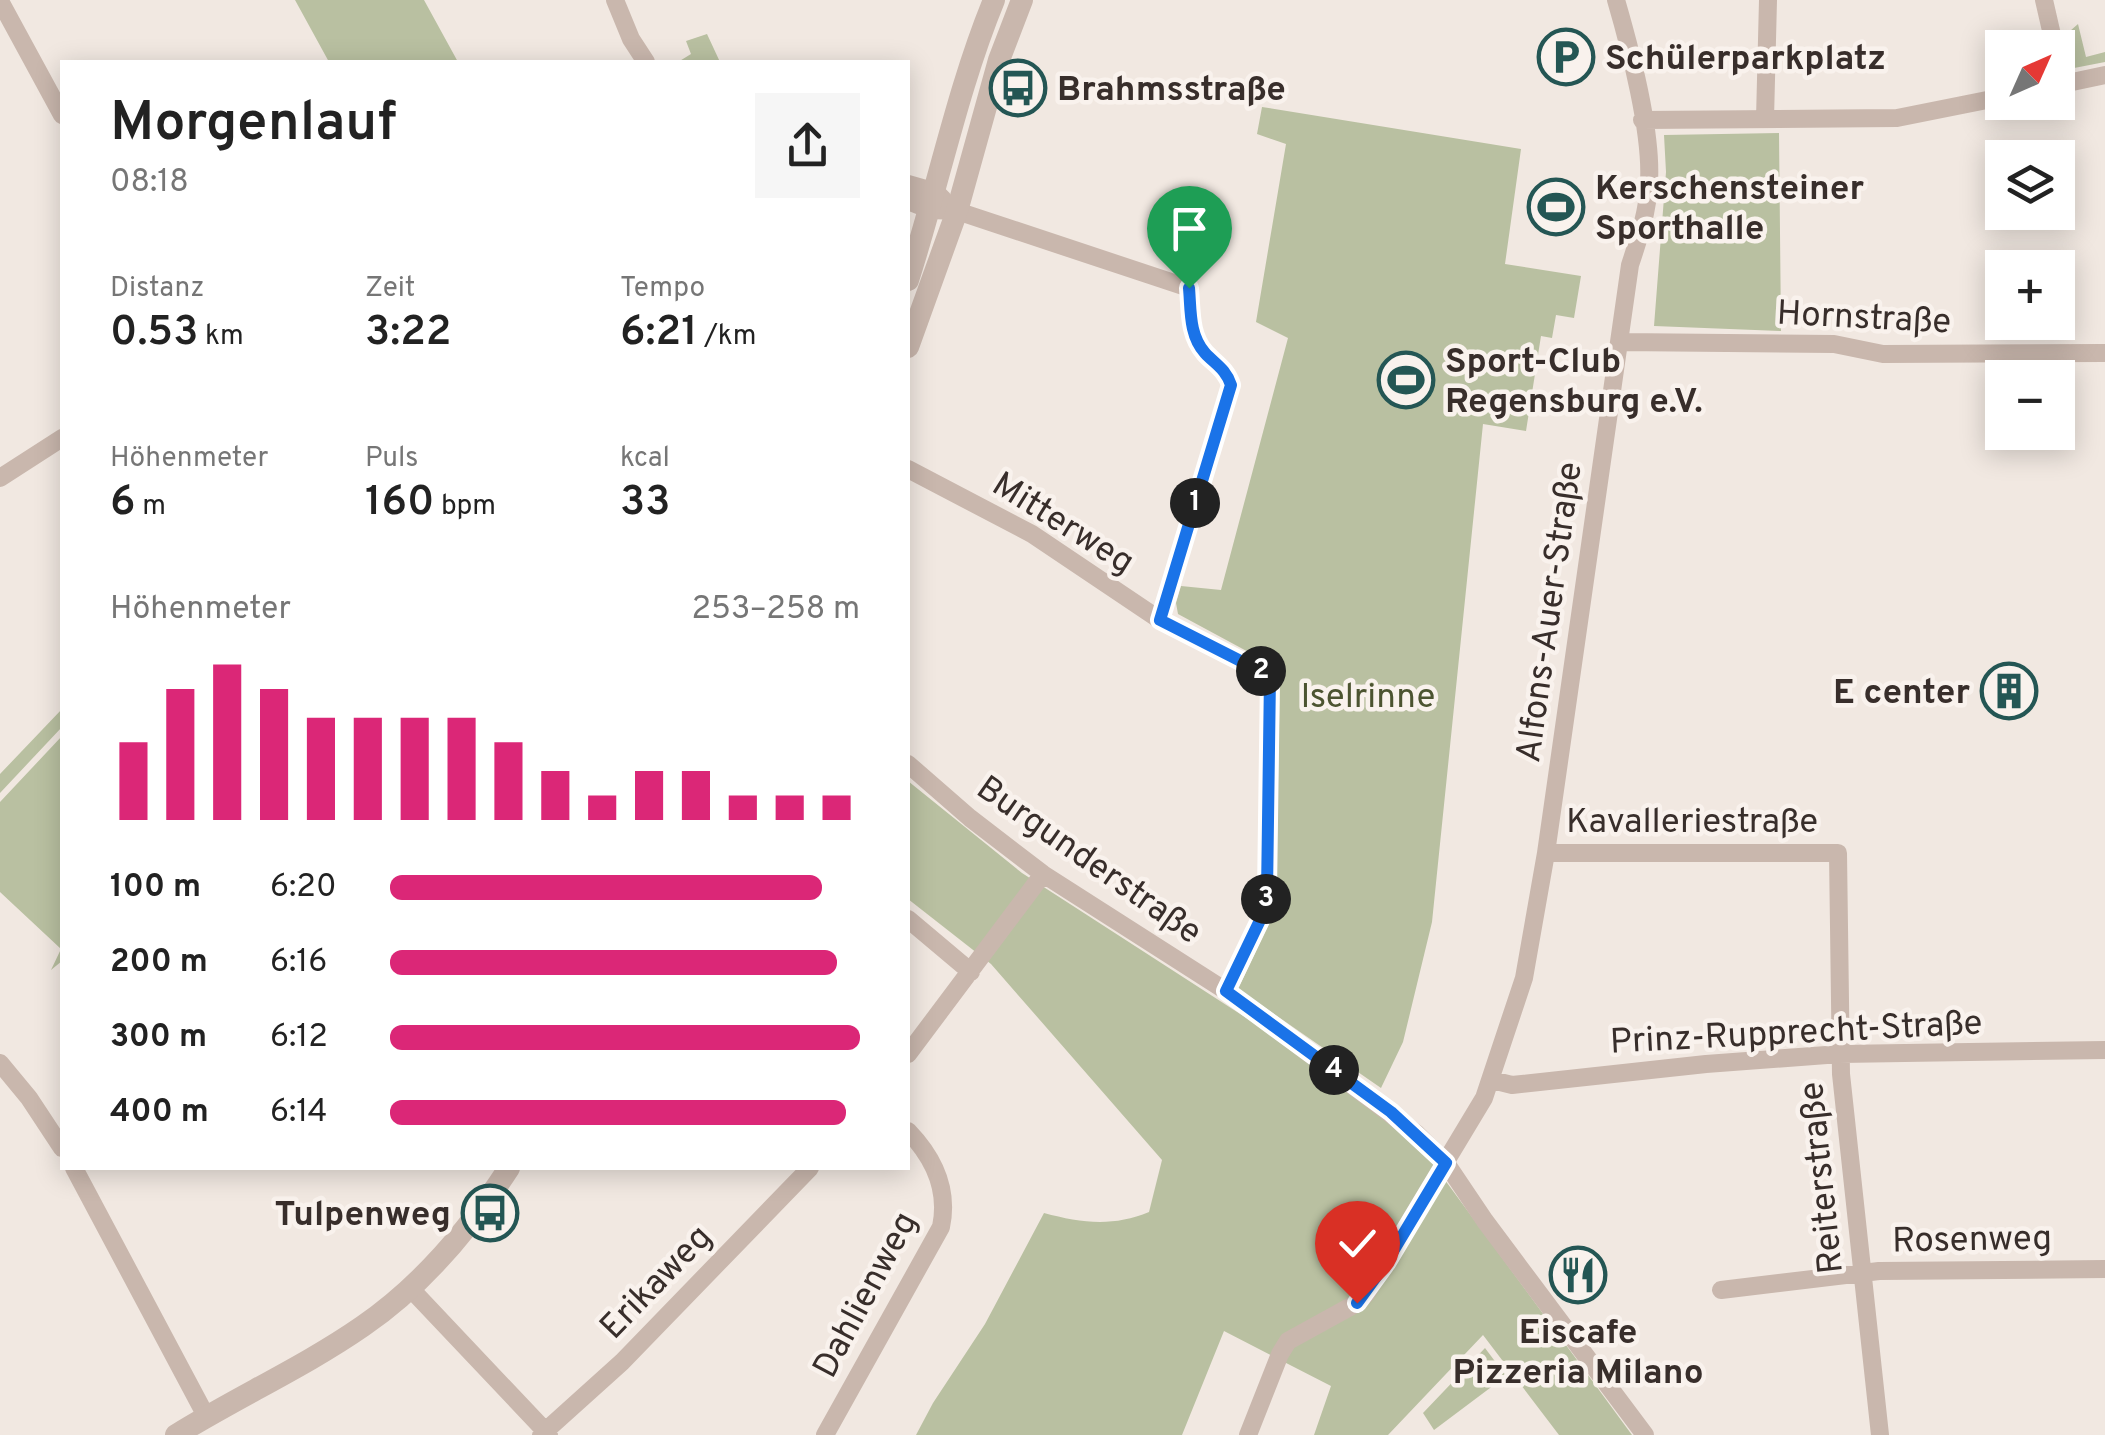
<!DOCTYPE html>
<html lang="de">
<head>
<meta charset="utf-8">
<style>
	body { margin:0; font-family:Overpass,sans-serif; background:#f6f6f6; color:#222; height:100vh; display:flex; flex-direction:column; font-size:38px; white-space:nowrap }
	* { box-sizing:border-box; margin:0 }
	p { font-size:32px; color:#767676 }
	.icon { flex:none; width:55px; height:55px; fill:none; stroke:currentColor; stroke-width:2; stroke-linecap:round; stroke-linejoin:round }
	.map { position:relative; flex:1; overflow:hidden }
	.sheet { position:absolute; left:60px; top:60px; width:850px; height:1110px; display:flex; flex-direction:column; background:#fff; border-radius:0px; box-shadow:0 5px 25px #0003 }
	.sheet>* { flex:none }
	.needle { width:65px; rotate:45deg }
	.controls { position:absolute; left:1985px; top:30px; display:grid; gap:20px }
	.controls a { display:grid; place-items:center; width:90px; height:90px; border-radius:0px; background:#fff; box-shadow:0 5px 25px #0003; font-size:50px }
	.pin { position:absolute; display:grid; place-items:center; width:85px; height:85px; color:#fff; margin:-102px -42px; border-radius:50% 50% 50% 0; rotate:-45deg; box-shadow:0 0 10px #0007 }
	.pin .icon { rotate:45deg }
	.km { position:absolute; width:50px; height:50px; margin:-25px; border-radius:50%; background:#222; color:#fff; font-size:28px; line-height:50px; text-align:center }
	.round { display:grid; place-items:center; flex:none; width:105px; height:105px; border-radius:0px; background:#f6f6f6 }
	.summary { display:flex; align-items:center; justify-content:space-between; height:170px; padding:0 50px }
	h1 { font-size:55px; font-weight:600; line-height:75px }
	.stats { display:grid; grid-template-columns:repeat(3,1fr); gap:15px; height:170px; padding:10px 50px }
	.stats div { display:grid; align-content:center }
	.stats b { font-size:42px; font-weight:600 }
	.stats small { font-size:28px; font-weight:400 }
	.stats p { font-size:28px }
	.chart { height:280px; padding:20px 50px }
	.chart p { display:flex; justify-content:space-between }
	.chart svg { width:100%; height:180px; margin-top:10px; stroke:#db2777; stroke-width:6 }
	ul { padding:0 50px; list-style:none; font-size:32px }
	li { display:grid; grid-template-columns:160px 120px 1fr; align-items:center; height:75px }
	li i { height:25px; border-radius:12px; background:#db2777 }
	.map>svg:first-child { display:block }
	.green { fill:#b9c0a1 }
	.lines { fill:none; stroke-linecap:round; stroke-linejoin:round }
	.minor { stroke:#c9b7ad; stroke-width:18 }
	.tertiary { stroke:#c9b7ad; stroke-width:22 }
	.route-casing { stroke:#fff; stroke-width:20 }
	.route { stroke:#1a73e8; stroke-width:12 }
	.labels { text-anchor:middle; stroke-width:9; stroke-linejoin:round; paint-order:stroke }
	.poi-label { font-size:35px; font-weight:bold; fill:#382e2b; stroke:#f9f2ed; text-anchor:start }
	.street-label { font-size:35px; fill:#382e2b; stroke:#f9f2ed }
	.park-label { font-size:35px; fill:#4c5431; stroke:#f9f2ed }
</style>
</head>
<body>
<div class="map">
<svg width="2105" height="1435" viewBox="0 0 2105 1435">
	<rect width="100%" height="100%" fill="#f1e8e1"/>
	<!-- green -->
	<path class="green" d="M 295,0 L 424,0 L 458,62 L 329,62 Z
		M 2078,24 L 2086,57 L 2105,52 L 2105,62 L 2069,69 L 2062,38 Z
		M 707,34 L 720,62 L 678,62 L 691,54 L 686,41 Z
		M 1262,107 L 1521,149 L 1505,264 L 1581,276 L 1574,318 L 1556,315 L 1552,338 L 1541,336 L 1526,431 L 1483,424 L 1432,922 L 1403,1042 L 1381,1088 L 1238,989 L 1271,919 L 1276,897 L 1280,669 L 1178,614 L 1176,603 L 1181,586 L 1221,590 L 1288,338 L 1256,322 L 1286,144 L 1257,134 Z
		M 1779,133 L 1781,331 L 1654,326 L 1666,172 L 1664,135 Z
		M 62,709 L 62,727 L 0,793 L 0,774 Z
		M 62,736 L 62,961 L 51,970 L 61,949 L 0,892 L 0,802 Z
		M 908,781 L 1022,873 L 1282,1041 L 1411,1139 L 1431,1161 L 1632,1435 L 1559,1435 L 1483,1335 L 1388,1435 L 1314,1435 L 1331,1386 L 1224,1331 L 1182,1435 L 916,1435 L 933,1403 L 985,1324 L 1044,1213 C 1081,1223 1113,1227 1149,1212 L 1162,1160 L 991,964 L 908,899 Z
		M 1485,1348 L 1506,1376 L 1434,1430 L 1423,1413 Z"/>
	<g class="lines">
		<!-- minor -->
		<path class="minor" d="M 615,0 L 631,39 L 646,62
			M 2044,0 L 2055,48
			M 0,1 L 62,115
			M 2058,85 L 2105,75
			M 1765,119 L 1768,0
			M 1642,120 L 1897,118 L 2002,97
			M 908,184 L 936,192 L 943,199
			M 908,201 L 931,210 L 957,211 L 1189,288 C 1191,311 1189,335 1205,353 C 1215,364 1226,369 1231,385 L 1160,620
			M 1620,342 L 1834,344 L 1883,354 L 2105,353
			M 908,469 L 1032,534 L 1160,620 L 1270,676 L 1267,893 L 1263,914 L 1226,991
			M 0,478 L 62,438
			M 908,764 L 970,818 L 1043,874 L 1226,991 L 1417,1134 L 1446,1163 L 1485,1221 L 1645,1435
			M 1546,853 L 1838,853 L 1841,1074 L 1880,1435
			M 908,919 L 971,972
			M 908,1054 L 1043,874
			M 0,1063 L 29,1098 L 62,1148
			M 1492,1080 L 1512,1085 L 1706,1064 L 1840,1054 L 2105,1050
			M 74,1168 L 206,1416
			M 410,1288 L 549,1435
			M 1721,1290 L 1879,1271 L 2105,1269
			M 541,1435 L 622,1362 L 810,1168
			M 825,1435 L 941,1227 C 949,1189 934,1158 908,1131
			M 1248,1435 L 1280,1354 L 1288,1341 L 1357,1303 L 1366,1294 L 1484,1098 L 1524,978 L 1546,853 L 1630,265 C 1639,238 1648,211 1649,182 C 1652,133 1630,48 1616,0"/>
		<!-- tertiary -->
		<path class="tertiary" d="M 908,280 C 938,187 957,90 994,0
			M 908,347 L 957,211 L 999,60 L 1022,0
			M 176,1435 C 237,1397 304,1367 363,1326 C 423,1285 470,1228 509,1168"/>
	</g>
	<g class="lines">
		<!-- route casing -->
		<g class="route-casing">
			<path id="route" d="M 1189,288 C 1191,311 1189,335 1205,353 C 1215,364 1226,369 1231,385 L 1160,620 L 1270,676 L 1267,893 L 1263,914 L 1226,991 L 1391,1112 L 1446,1163 L 1386,1263 L 1357,1303"/>
		</g>
		<!-- route -->
		<use href="#route" class="route"/>
	</g>
	<!-- icons -->
	<defs>
		<g id="parking-ring" transform="scale(2.875)"><circle r="9.5" fill="#f9f2ed" stroke="#245654" stroke-width="1.5"/><path d="M-3.5-5.5H1a3.5 3.5 0 0 1 0 7H-1V5.5H-3.5ZM-1-3.4V-.6H.8a1.4 1.4 0 0 0 0-2.8Z" fill="#245654"/></g>
		<g id="bus-ring" transform="scale(2.875)"><circle r="9.5" fill="#f9f2ed" stroke="#245654" stroke-width="1.5"/><path d="M-5-6H5V4H4V6H2V4H-2V6H-4V4H-5ZM-3.5-4V0h7V-4ZM-3.5 1.2v1.5H-2V1.2ZM2 1.2v1.5H3.5V1.2Z" fill="#245654"/></g>
		<g id="stadium-ring" transform="scale(2.875)"><circle r="9.5" fill="#f9f2ed" stroke="#245654" stroke-width="1.5"/><path d="M0-5a6.5 5 0 1 0 0 10a6.5 5 0 1 0 0-10ZM-3.5-1.8h7v3.6h-7Z" fill="#245654"/></g>
		<g id="building-ring" transform="scale(2.875)"><circle r="9.5" fill="#f9f2ed" stroke="#245654" stroke-width="1.5"/><path d="M-4-6H4V6H1V3H-1V6H-4ZM-2.5-4.3h1.7v1.8h-1.7ZM.8-4.3h1.7v1.8H.8ZM-2.5-1h1.7V.8h-1.7ZM.8-1h1.7V.8H.8Z" fill="#245654"/></g>
		<g id="restaurant-ring" transform="scale(2.875)"><circle r="9.5" fill="#f9f2ed" stroke="#245654" stroke-width="1.5"/><path d="M-5-6h1v4h1v-4h1v4h1v-4h1v5L-1.5 .5V6h-2V.5L-5-1ZM5-6V6H3V1.5H1.5Q1.5-4 5-6Z" fill="#245654"/></g>
	</defs>
	<g fill-rule="evenodd">
		<use href="#parking-ring" x="1566" y="57"/>
		<use href="#bus-ring" x="1018" y="88"/>
		<use href="#stadium-ring" x="1556" y="207"/>
		<use href="#stadium-ring" x="1406" y="380"/>
		<use href="#building-ring" x="2009" y="691"/>
		<use href="#bus-ring" x="490" y="1213"/>
		<use href="#restaurant-ring" x="1578" y="1275"/>
	</g>
	<g class="labels">
		<!-- poi labels -->
		<g class="poi-label">
			<text x="1605" y="69">Schülerparkplatz</text>
			<text x="1057" y="100">Brahmsstraße</text>
			<text x="1595" y="199">Kerschensteiner<tspan x="1595" dy="40">Sporthalle</tspan></text>
			<text x="1445" y="372">Sport-Club<tspan x="1445" dy="40">Regensburg e.V.</tspan></text>
			<text x="1970" y="703" text-anchor="end">E center</text>
			<text x="451" y="1225" text-anchor="end">Tulpenweg</text>
			<text x="1578" y="1343" text-anchor="middle">Eiscafe<tspan x="1578" dy="40">Pizzeria Milano</tspan></text>
		</g>
		<!-- street labels -->
		<g class="street-label">
			<text transform="translate(1864 316) rotate(3)" y="12">Hornstraße</text>
			<text transform="translate(1064 522) rotate(32)" y="12">Mitterweg</text>
			<text transform="translate(1548 612) rotate(-82)" y="12">Alfons-Auer-Straße</text>
			<text x="1692" y="832">Kavalleriestraße</text>
			<text transform="translate(1090 859) rotate(35)" y="12">Burgunderstraße</text>
			<text transform="translate(1796 1031) rotate(-3)" y="12">Prinz-Rupprecht-Straße</text>
			<text transform="translate(1820 1178) rotate(-96)" y="12">Reiterstraße</text>
			<text transform="translate(1972 1238) rotate(-1)" y="12">Rosenweg</text>
			<text transform="translate(655 1281) rotate(-46)" y="12">Erikaweg</text>
			<text transform="translate(864 1294) rotate(-62)" y="12">Dahlienweg</text>
		</g>
		<!-- park labels -->
		<g class="park-label">
			<text x="1368" y="707">Iselrinne</text>
		</g>
	</g>
</svg>
<div class="controls">
<a><svg class="needle" viewBox="-14 -14 28 28"><path d="M0-13l5 13h-10z" fill="#e53935"/><path d="M0 13l5-13h-10z" fill="#767676"/></svg></a>
<a><svg class="icon" aria-label="layers" viewBox="0 0 24 24"><path d="M12 4l9 5-9 5-9-5zM3 14l9 5 9-5"/></svg></a>
<a>+</a>
<a>−</a>
</div>
<div class="pin" style="left:1189px;top:288px;background:#1e9e55"><svg class="icon" aria-label="arrive" viewBox="0 0 24 24"><path d="M6 21V4h12l-3 4 3 4H6"/></svg></div>
<div class="pin" style="left:1357px;top:1303px;background:#d93025"><svg class="icon" aria-label="check" viewBox="0 0 24 24"><path d="M5 12l5 5 9-10"/></svg></div>
<b class="km" style="left:1195px;top:503px">1</b>
<b class="km" style="left:1261px;top:671px">2</b>
<b class="km" style="left:1266px;top:899px">3</b>
<b class="km" style="left:1334px;top:1070px">4</b>
<section class="sheet">
<div class="summary"><div><h1>Morgenlauf</h1><p>08:18</p></div><a class="round"><svg class="icon" aria-label="share" viewBox="0 0 24 24"><path d="M12 15V3M7 8l5-5 5 5M5 13v7h14v-7"/></svg></a></div>
<div class="stats">
<div><p>Distanz</p><b>0.53<small> km</small></b></div>
<div><p>Zeit</p><b>3:22</b></div>
<div><p>Tempo</p><b>6:21<small> /km</small></b></div>
</div>
<div class="stats">
<div><p>Höhenmeter</p><b>6<small> m</small></b></div>
<div><p>Puls</p><b>160<small> bpm</small></b></div>
<div><p>kcal</p><b>33</b></div>
</div>
<div class="chart"><p><span>Höhenmeter</span>253–258 m</p>
<svg viewBox="0 0 160 44" preserveAspectRatio="none"><path d="M5 44V25M15 44V12M25 44V6M35 44V12M45 44V19M55 44V19M65 44V19M75 44V19M85 44V25M95 44V32M105 44V38M115 44V32M125 44V32M135 44V38M145 44V38M155 44V38"/></svg>
</div>
<ul>
<li><b>100 m</b>6:20<i style="width:92%"></i></li>
<li><b>200 m</b>6:16<i style="width:95%"></i></li>
<li><b>300 m</b>6:12<i style="width:100%"></i></li>
<li><b>400 m</b>6:14<i style="width:97%"></i></li>
</ul>
</section>
</div>
</body>
</html>
